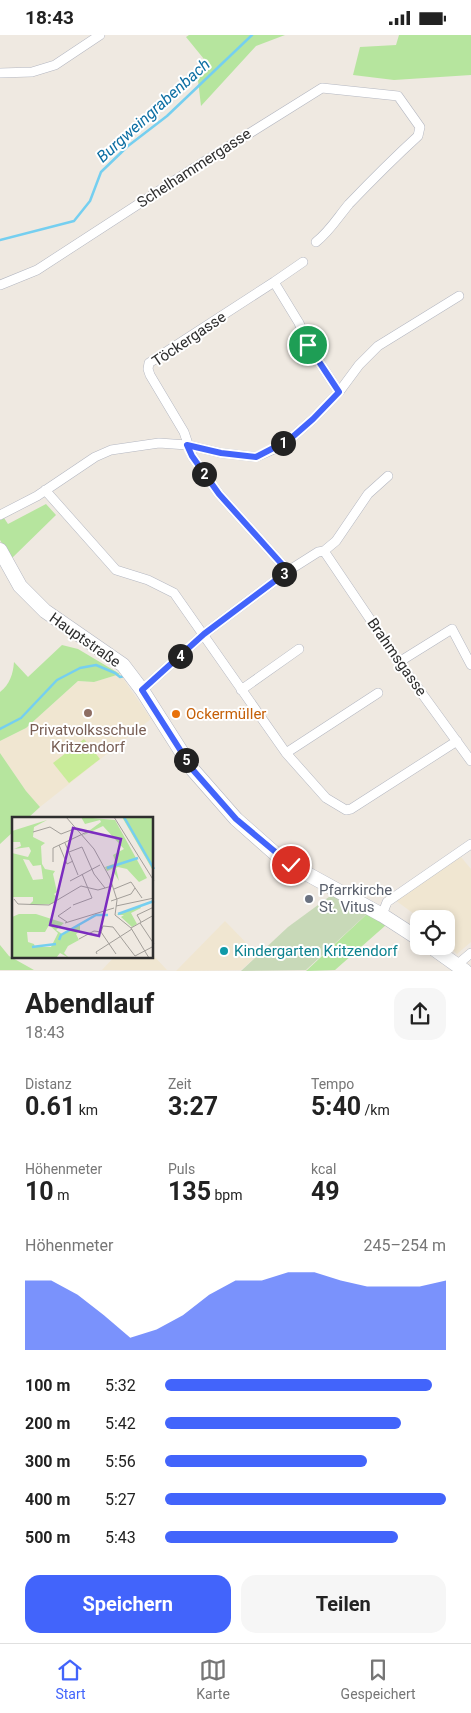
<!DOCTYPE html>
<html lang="de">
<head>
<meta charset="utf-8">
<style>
	body { margin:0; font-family:Roboto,sans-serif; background:#f6f6f6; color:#222; height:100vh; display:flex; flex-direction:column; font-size:19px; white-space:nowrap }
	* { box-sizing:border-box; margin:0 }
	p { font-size:16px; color:#767676 }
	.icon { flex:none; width:28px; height:28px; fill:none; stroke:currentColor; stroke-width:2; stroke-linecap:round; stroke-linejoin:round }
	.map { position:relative; height:936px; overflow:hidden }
	.sheet { display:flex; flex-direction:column; background:#fff; flex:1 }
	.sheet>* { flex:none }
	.tools { position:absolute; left:410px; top:875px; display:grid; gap:10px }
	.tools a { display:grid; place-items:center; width:45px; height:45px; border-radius:10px; background:#fff; box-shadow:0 2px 8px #0003; font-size:25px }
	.pin { position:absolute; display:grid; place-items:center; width:42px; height:42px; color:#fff; margin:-21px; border:2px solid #fff; border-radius:50%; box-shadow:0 1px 5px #0007 }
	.km { position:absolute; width:25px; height:25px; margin:-12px; border-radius:50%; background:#222; color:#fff; font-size:14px; line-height:25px; text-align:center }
	.round { display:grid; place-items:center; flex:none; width:52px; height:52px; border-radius:15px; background:#f6f6f6 }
	.summary { display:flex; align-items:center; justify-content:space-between; height:85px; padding:0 25px }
	h1 { font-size:28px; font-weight:700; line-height:38px }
	.stats { display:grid; grid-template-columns:repeat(3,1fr); gap:8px; height:85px; padding:5px 25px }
	.stats div { display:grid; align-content:center }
	.stats b { font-size:25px; font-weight:700 }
	.stats small { font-size:14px; font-weight:400 }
	.stats p { font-size:14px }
	.chart { height:140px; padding:10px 25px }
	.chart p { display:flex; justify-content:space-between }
	.chart svg { width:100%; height:90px; margin-top:5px; fill:#4264fb; opacity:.7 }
	.primary-button { display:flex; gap:10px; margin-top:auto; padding:10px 25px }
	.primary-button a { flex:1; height:58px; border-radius:15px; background:#4264fb; color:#fff; font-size:20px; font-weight:700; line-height:58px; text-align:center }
	.primary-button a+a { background:#f6f6f6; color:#222 }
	ul { padding:0 25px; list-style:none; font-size:16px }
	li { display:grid; grid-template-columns:80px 60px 1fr; align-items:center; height:38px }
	li i { height:12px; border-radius:6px; background:#4264fb }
	.status { display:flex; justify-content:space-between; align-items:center; height:35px; padding:0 25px; background:#fff; direction:ltr }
	.status svg { height:14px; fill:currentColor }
	.tab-bar { display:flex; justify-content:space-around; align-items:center; height:70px; border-top:1px solid #e0e0e0; background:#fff; font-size:14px; color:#767676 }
	.tab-bar a { display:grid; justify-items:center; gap:2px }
	.tab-bar .on { color:#4264fb }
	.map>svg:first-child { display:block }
	.education { fill:#f0e6d1 }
	.green { fill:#b6e59e }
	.cemetery { fill:#c8d9b8 }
	.pitch { fill:#c9ec9a }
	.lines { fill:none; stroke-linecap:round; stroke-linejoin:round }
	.stream { stroke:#75cff0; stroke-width:2.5 }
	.minor-casing { stroke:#b4b7c1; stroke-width:10 }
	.secondary-casing { stroke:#b4b7c1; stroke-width:15 }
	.minor { stroke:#fff; stroke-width:9 }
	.secondary { stroke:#fff; stroke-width:14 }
	.route-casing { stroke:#fff; stroke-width:10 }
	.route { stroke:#4264fb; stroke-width:6 }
	.education-dot { fill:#8d6e63; stroke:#fff; stroke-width:2 }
	.food-dot { fill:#e8710a; stroke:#fff; stroke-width:2 }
	.worship-dot { fill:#6b7280; stroke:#fff; stroke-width:2 }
	.culture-dot { fill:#0f9aa8; stroke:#fff; stroke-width:2 }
	.labels { text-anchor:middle; stroke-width:4; stroke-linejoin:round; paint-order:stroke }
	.street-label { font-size:15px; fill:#2e2e2e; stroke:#fff }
	.food-label { font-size:15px; fill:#c56008; stroke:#fff; text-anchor:start }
	.education-label { font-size:15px; fill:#785e54; stroke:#fff }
	.worship-label { font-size:15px; fill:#5b616d; stroke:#fff; text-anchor:start }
	.culture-label { font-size:15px; fill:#0d838f; stroke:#fff; text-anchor:start }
	.water-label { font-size:16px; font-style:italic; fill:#0d6fa3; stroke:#fff }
	.inset-river { fill:none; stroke:#75cff0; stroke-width:2.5 }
	.inset-road { fill:none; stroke:#a29e99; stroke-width:1 }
	.view { fill:#7b2cbf; fill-opacity:0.15; stroke:#7b2cbf; stroke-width:2.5 }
	.inset-edge { fill:none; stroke:#2e2e2e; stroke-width:2.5 }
</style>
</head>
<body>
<div class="status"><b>18:43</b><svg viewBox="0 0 49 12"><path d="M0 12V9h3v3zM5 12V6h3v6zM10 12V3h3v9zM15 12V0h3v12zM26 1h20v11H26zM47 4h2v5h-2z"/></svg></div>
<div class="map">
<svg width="471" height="936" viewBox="0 0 471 936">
	<rect width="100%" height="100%" fill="#efe9e1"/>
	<!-- education -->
	<path class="education" d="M 120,639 L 151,684 L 40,772 L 26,756 L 0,718 L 0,706 L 26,693 L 78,646 L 94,647 Z
		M 461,822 L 471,834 L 471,907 L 457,919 L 446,908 L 446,884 L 421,884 L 395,865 Z
		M 225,886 L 258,920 L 241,935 L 176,936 Z
		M 153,920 L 167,935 L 102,935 L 114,922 L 152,922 Z"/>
	<!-- green -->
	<path class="green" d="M 189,0 L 285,0 L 256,11 L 201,71 L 198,45 L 208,29 L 186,2 Z
		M 399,0 L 471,0 L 471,40 L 394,45 L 353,40 L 360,12 L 396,10 Z
		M 46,469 L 56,480 L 11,524 L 0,505 L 0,485 L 4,483 L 8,489 Z
		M 62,610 L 78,614 L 120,639 L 94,647 L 78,646 L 26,693 L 0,706 L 0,657 C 10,649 13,639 14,627 L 28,642 Z
		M 0,718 L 26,756 L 40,772 L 28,783 L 14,783 L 14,796 L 0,809 Z
		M 368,878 L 386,890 L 335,935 L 306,936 Z
		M 0,910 L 9,921 L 34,935 L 0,935 Z"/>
	<!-- cemetery -->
	<path class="cemetery" d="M 333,859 L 368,878 L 306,935 L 241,936 L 288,892 Z"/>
	<!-- pitch -->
	<path class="pitch" d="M 84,704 L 100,724 L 69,748 L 53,728 Z"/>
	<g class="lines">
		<!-- stream -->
		<path class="stream" d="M 0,205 L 74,186 L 90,166 L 101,137 L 128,111 L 167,81 L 252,0
			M 0,694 L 21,683 L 57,645 L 80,633 L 96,630 L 115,638 L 120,642 L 125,641"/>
		<!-- minor casing -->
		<g class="minor-casing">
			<path id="minor" d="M 0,38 L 32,37 L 55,30 L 100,0
				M 274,247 L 299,288 L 308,310 L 339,357
				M 0,250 L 37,235 L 194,133 L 322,53 L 398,61 L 420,92 L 418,101 C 394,123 372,145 349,169 C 338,182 330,196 316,207
				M 45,455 L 116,535 L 148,545 L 174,558 L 286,718 L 326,763 L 346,775 L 351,774 L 457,706
				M 0,480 L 37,461 L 95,422 L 111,415 L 159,408 L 187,410 L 221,418 L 256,422 L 272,415 L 289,405 L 313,384 L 339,357 L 359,330 L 378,311 L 459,261
				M 324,516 L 399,627 L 471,726
				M 288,536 L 219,459 L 192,421 L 184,397 L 150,340 L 148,334 L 149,328 L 274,247 L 303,227
				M 399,627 L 452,594 L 471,630
				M 142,655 L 204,599 L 288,536 L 318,517 L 324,516 L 336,506 L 368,459 L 388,441
				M 241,655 L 299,614
				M 286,718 L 378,658
				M 382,880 L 387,867 L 471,809
				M 458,929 L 471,918"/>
		</g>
		<!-- secondary casing -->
		<g class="secondary-casing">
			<path id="secondary" d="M 0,515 L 20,551 L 45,576 L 123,630 L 142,655 L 193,735 L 236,784 L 279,822 L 291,830 L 382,880 L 419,904
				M 430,911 L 465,936"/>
		</g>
		<!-- minor -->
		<use href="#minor" class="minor"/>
		<!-- secondary -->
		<use href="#secondary" class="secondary"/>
	</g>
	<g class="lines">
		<!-- route casing -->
		<g class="route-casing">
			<path id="route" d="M 291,830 L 236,784 L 193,735 L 142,655 L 204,599 L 288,536 L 219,459 L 192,421 L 187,410 L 221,418 L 256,422 L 289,405 L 313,384 L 339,357 L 308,310"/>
		</g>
		<!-- route -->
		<use href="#route" class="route"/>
	</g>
	<!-- markers -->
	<circle class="education-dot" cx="88" cy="678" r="5"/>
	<circle class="food-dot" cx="176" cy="679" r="5"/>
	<circle class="worship-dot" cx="309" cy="864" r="5"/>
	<circle class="culture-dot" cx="224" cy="916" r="5"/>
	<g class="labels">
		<!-- street labels -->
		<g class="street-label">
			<text transform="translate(194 133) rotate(-33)" y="5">Schelhammergasse</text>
			<text transform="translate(189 304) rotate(-34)" y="5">Töckergasse</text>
			<text transform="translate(85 605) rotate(35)" y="5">Hauptstraße</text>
			<text transform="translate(397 622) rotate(55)" y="5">Brahmsgasse</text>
		</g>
		<!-- food labels -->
		<g class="food-label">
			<text x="186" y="684">Ockermüller</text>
		</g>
		<!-- education labels -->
		<g class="education-label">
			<text x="88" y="700">Privatvolksschule<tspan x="88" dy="17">Kritzendorf</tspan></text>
		</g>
		<!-- worship labels -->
		<g class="worship-label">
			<text x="319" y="860">Pfarrkirche<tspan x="319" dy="17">St. Vitus</tspan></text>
		</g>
		<!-- culture labels -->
		<g class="culture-label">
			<text x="234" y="921">Kindergarten Kritzendorf</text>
		</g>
		<!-- water labels -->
		<g class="water-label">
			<text transform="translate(153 75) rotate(-42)" y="6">Burgweingrabenbach</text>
		</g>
	</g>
	<!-- overview -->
	<g transform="translate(12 782)">
		<rect width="141" height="141" fill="#efe9e1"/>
		<path d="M 69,0 L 103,3 L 135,61 L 127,65 L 115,52 L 106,50 L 104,51 L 107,64 L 100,52 L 95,54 L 93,50 L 104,46 L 101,38 L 112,32 L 91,9 L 70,19 L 89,5 L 88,3 L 73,7 ZM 110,0 L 141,0 L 141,54 L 136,45 ZM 35,3 L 22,10 L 21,20 L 33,26 L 29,29 L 30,47 L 33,52 L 43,54 L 41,57 L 45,75 L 42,77 L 46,81 L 40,87 L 17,88 L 21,84 L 21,80 L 0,80 L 0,36 L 16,40 L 19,34 L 17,30 L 2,32 L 9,29 L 8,25 L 0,25 L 0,14 ZM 11,42 L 17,43 L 21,49 L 29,48 L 31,62 L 21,63 ZM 128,89 L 129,91 L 119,96 L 125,107 L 120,110 L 109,100 L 112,98 L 104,98 ZM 7,97 L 24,97 L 52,106 L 44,113 L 50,117 L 68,107 L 68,114 L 64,117 L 67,123 L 56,129 L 52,136 L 57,141 L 48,136 L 44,141 L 0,141 L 0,100 ZM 37,108 L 46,116 L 39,130 L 23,130 L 22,127 L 16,125 L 15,115 L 33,115 Z" fill="#b6e59e" fill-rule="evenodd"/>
		<path class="inset-river" d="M 112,0 L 142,52M 95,51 L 126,41M 106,97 L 142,84M 47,123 L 49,118 L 84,98 L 96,98M 20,130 L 44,127"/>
		<path class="inset-road" d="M 54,0 L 82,32 L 98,61 L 105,83 L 103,98 L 119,111 L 137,141M 102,0 L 142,64M 21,15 L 38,10 L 49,17 L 62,12M 53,26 L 66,58M 47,28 L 55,47 L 61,44M 57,35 L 70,30 L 82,57 L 93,71M 41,45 L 41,31 L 77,14M 58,64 L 88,48M 102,72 L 119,65 L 130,81M 2,82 L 6,87 L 37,88 L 69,69 L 86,73 L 100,69M 99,84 L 119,77 L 123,71M 61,88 L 80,81 L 70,57M 104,89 L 142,81M 55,105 L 46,99 L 59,90M 129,105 L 125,98 L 142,90M 53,106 L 102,91M 128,106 L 142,127M 119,111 L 142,98M 89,115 L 91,109 L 101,110 L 123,139 L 142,129M 67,122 L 82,114 L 89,115 L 104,137M 85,137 L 84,135 L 120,112"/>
		<path class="view" d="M 61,11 L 109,22 L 87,119 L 38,108 Z"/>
		<rect width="141" height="141" class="inset-edge"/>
	</g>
</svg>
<div class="tools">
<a><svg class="icon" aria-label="locate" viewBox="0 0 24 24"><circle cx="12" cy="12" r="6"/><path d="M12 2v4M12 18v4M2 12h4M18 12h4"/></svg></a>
</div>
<div class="pin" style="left:308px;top:310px;background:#1e9e55"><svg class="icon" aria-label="arrive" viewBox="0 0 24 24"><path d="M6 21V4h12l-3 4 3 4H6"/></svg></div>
<div class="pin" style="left:291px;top:830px;background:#d93025"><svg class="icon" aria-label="check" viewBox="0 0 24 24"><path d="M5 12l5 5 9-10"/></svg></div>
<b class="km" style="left:283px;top:408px">1</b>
<b class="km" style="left:204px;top:439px">2</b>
<b class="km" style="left:284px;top:539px">3</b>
<b class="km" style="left:180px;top:621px">4</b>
<b class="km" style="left:186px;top:725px">5</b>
</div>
<section class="sheet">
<div class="summary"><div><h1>Abendlauf</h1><p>18:43</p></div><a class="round"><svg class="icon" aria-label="share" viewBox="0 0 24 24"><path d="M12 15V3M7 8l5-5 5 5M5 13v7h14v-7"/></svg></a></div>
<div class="stats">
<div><p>Distanz</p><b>0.61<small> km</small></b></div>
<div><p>Zeit</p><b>3:27</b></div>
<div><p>Tempo</p><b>5:40<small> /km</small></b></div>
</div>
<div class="stats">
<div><p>Höhenmeter</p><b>10<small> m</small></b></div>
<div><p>Puls</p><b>135<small> bpm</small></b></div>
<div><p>kcal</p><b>49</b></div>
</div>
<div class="chart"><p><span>Höhenmeter</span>245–254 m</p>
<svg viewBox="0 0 160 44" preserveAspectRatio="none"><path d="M0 44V10L10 10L20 17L30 27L40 38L50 34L60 27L70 17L80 10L90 10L100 6L110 6L120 10L130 13L140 13L150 13L160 10V44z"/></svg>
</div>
<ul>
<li><b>100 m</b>5:32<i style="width:95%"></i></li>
<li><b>200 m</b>5:42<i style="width:84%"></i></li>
<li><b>300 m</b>5:56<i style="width:72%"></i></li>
<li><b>400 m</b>5:27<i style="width:100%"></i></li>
<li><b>500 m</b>5:43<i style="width:83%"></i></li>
</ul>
<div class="primary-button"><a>Speichern</a><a>Teilen</a></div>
</section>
<nav class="tab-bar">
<a class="on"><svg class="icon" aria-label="home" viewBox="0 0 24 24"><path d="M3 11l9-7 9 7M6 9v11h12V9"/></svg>Start</a>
<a><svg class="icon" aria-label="map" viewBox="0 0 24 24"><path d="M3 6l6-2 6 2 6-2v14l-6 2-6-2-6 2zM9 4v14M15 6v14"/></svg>Karte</a>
<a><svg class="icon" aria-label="saved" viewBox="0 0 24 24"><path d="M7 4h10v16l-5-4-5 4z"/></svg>Gespeichert</a>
</nav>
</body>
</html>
